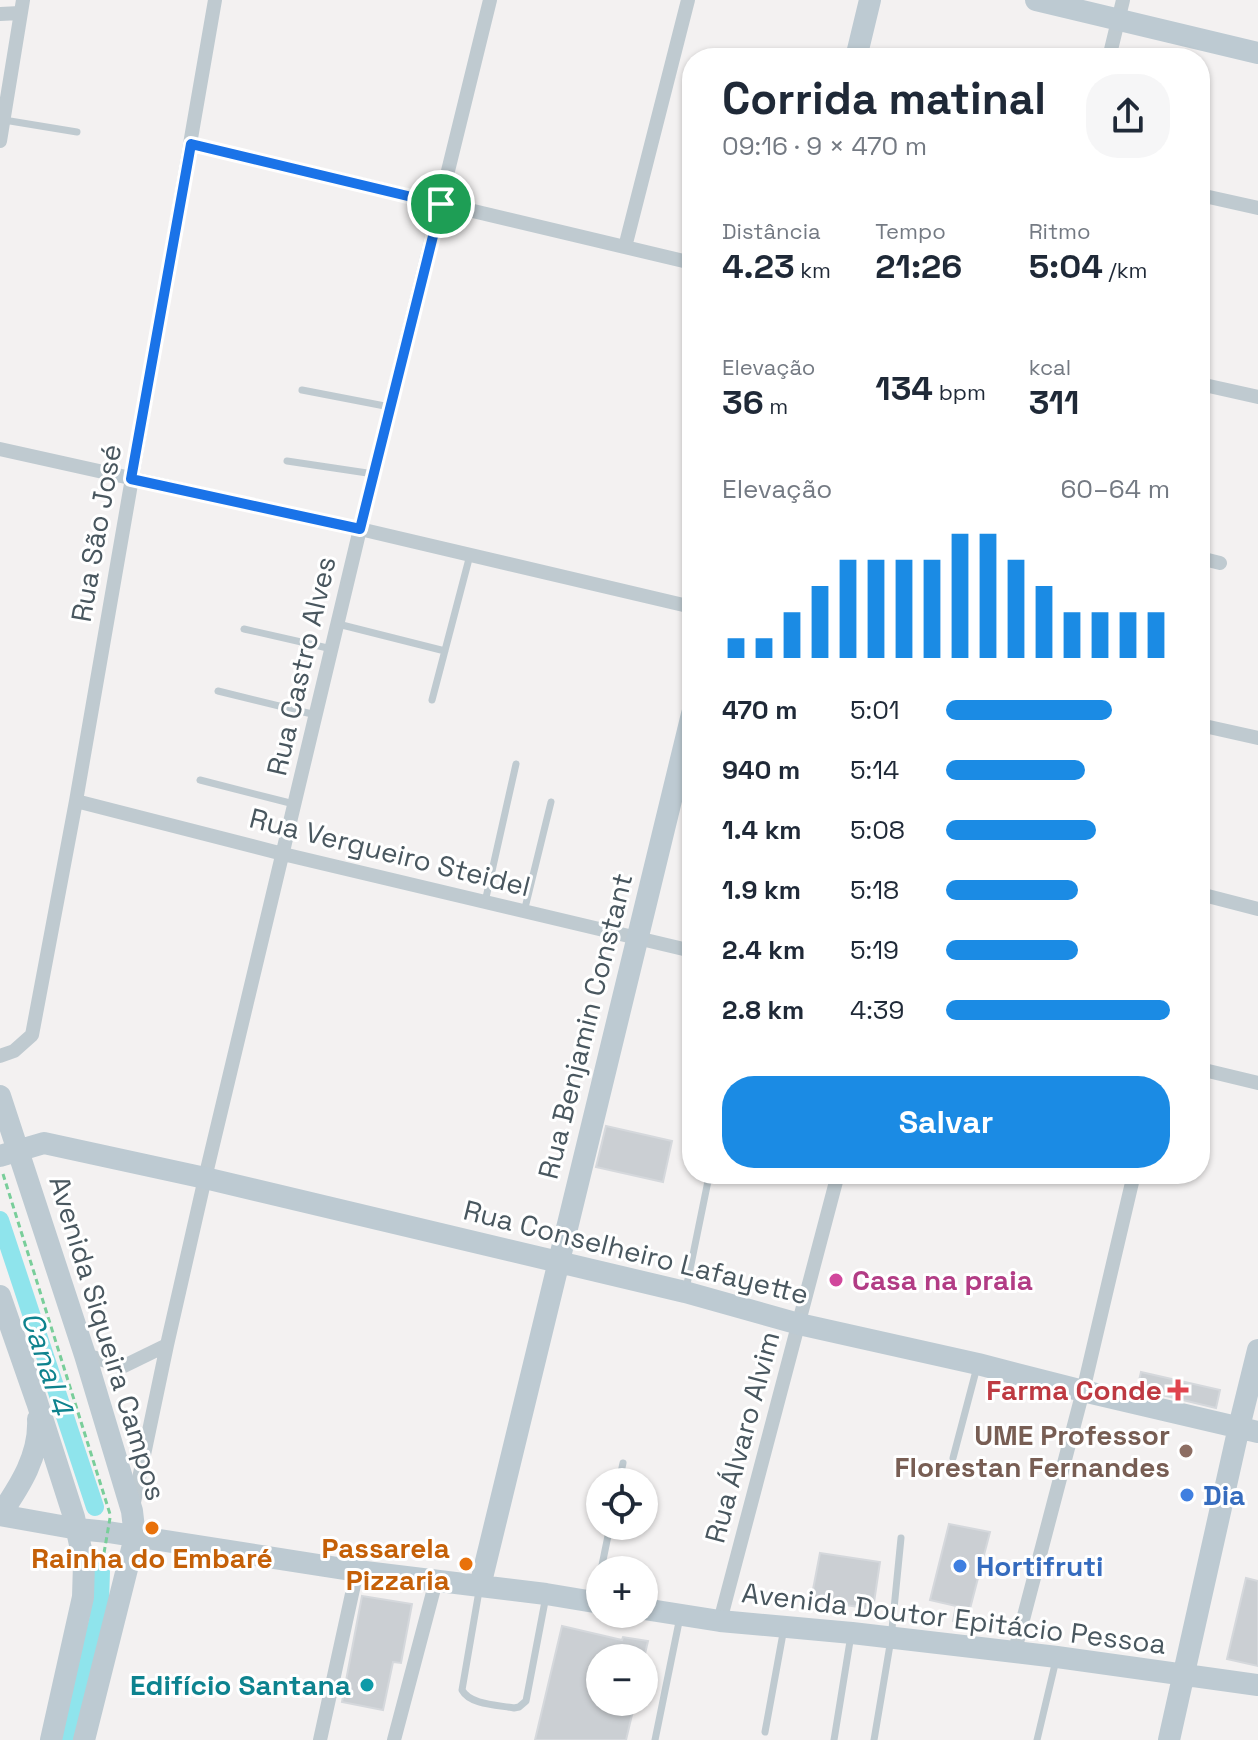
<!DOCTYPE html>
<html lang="pt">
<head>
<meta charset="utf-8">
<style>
	body { margin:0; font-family:"Space Grotesk",sans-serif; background:#f6f6f7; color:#1f2937; height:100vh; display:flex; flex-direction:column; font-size:30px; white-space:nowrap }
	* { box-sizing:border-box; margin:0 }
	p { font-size:26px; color:#747a83 }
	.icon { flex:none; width:44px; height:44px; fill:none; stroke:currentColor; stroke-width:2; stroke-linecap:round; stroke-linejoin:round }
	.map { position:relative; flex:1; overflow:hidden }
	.drawer { position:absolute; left:682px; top:48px; width:528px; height:1136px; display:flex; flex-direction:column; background:#fff; border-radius:32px; box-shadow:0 2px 6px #0004 }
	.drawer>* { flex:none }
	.controls { position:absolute; left:586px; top:1468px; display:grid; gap:16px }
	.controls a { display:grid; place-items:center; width:72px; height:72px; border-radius:50%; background:#fff; box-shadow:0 2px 6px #0004; font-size:40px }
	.pin { position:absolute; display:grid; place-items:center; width:68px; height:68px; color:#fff; margin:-34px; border:4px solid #fff; border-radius:50%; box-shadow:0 2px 8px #0007 }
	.round { display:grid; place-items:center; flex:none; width:84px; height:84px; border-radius:32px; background:#f6f6f7 }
	.head { display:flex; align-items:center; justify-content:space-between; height:136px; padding:0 40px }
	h1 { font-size:44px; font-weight:600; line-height:60px }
	.metrics { display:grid; grid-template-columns:repeat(3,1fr); gap:12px; height:136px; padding:8px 40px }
	.metrics div { display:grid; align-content:center }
	.metrics b { font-size:34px; font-weight:600 }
	.metrics small { font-size:22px; font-weight:400 }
	.metrics p { font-size:22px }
	.chart { height:224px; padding:16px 40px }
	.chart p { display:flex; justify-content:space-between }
	.chart svg { width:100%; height:144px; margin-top:8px; stroke:#1b8be4; stroke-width:6 }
	.cta { display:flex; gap:16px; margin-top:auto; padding:16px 40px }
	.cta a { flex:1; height:92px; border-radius:32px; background:#1b8be4; color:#fff; font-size:32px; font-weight:600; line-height:92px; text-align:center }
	ul { padding:0 40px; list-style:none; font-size:26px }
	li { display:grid; grid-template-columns:128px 96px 1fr; align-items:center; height:60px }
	li i { height:20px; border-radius:10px; background:#1b8be4 }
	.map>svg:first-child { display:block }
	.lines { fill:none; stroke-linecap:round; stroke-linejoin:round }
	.canal { stroke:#8fe4ec; stroke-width:18 }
	.building { fill:#cbcfd3; stroke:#d5d8dc; stroke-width:2 }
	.path { stroke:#79ce9a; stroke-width:3; stroke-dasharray:6 4; stroke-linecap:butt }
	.lane { stroke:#bfcad0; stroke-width:7 }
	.street { stroke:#bfcad0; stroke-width:14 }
	.secondary { stroke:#bdcad2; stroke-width:22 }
	.path-bridge { stroke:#79ce9a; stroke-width:3; stroke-dasharray:6 4; stroke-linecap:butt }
	.route-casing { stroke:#fff; stroke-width:16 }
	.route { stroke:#1a73e8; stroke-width:10 }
	.hotel-dot { fill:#d1479c; stroke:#fff; stroke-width:3 }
	.health-dot { fill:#e0444e; stroke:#fff; stroke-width:3 }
	.education-dot { fill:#8d6e63; stroke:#fff; stroke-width:3 }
	.shop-dot { fill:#3f7fe0; stroke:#fff; stroke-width:3 }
	.food-dot { fill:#e8710a; stroke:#fff; stroke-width:3 }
	.culture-dot { fill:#0f9aa8; stroke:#fff; stroke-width:3 }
	.labels { text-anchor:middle; stroke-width:6; stroke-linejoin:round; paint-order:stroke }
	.street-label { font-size:28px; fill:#49575f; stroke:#fff }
	.hotel-label { font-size:28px; font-weight:bold; fill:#b23c85; stroke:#fff; text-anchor:start }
	.health-label { font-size:28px; font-weight:bold; fill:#be3a42; stroke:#fff; text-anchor:end }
	.education-label { font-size:28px; font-weight:bold; fill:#785e54; stroke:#fff; text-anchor:end }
	.shop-label { font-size:28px; font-weight:bold; fill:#366cbe; stroke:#fff; text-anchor:start }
	.food-label { font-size:28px; font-weight:bold; fill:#c56008; stroke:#fff; text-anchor:end }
	.culture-label { font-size:28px; font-weight:bold; fill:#0d838f; stroke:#fff; text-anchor:end }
	.water-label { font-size:30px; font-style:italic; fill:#0f838e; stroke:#fff }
</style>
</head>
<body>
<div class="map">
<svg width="1258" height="1740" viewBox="0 0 1258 1740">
	<rect width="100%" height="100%" fill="#f3f1f1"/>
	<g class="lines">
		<!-- canal -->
		<path class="canal" d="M 0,1220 L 95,1507
			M 68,1740 L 98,1620 L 100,1602 L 101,1571"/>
	</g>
	<!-- building -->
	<path class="building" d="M 606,1126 L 672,1141 L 663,1182 L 596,1167 Z
		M 1141,1372 L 1220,1390 L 1216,1408 L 1137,1389 Z
		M 949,1524 L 990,1532 L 966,1624 L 953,1621 L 956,1606 L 930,1600 Z
		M 820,1553 L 880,1562 L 873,1609 L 811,1600 Z
		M 1246,1578 L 1258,1581 L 1258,1666 L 1227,1659 Z
		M 362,1596 L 412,1604 L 401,1663 L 393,1662 L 383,1710 L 342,1702 Z
		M 562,1626 L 622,1640 L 623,1637 L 648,1641 L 644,1658 L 600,1658 L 600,1681 L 595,1702 L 635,1702 L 626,1740 L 535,1740 Z"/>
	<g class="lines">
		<!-- path -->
		<path class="path" d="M 3,1174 L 110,1514"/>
		<!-- lane -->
		<path class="lane" d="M 4,120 L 77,132
			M 302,390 L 390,407
			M 287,461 L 374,474
			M 338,624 L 445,651
			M 244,629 L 332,649
			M 218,691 L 316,715
			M 432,700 L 470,555
			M 200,780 L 294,804
			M 485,902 L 516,764
			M 524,912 L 551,802
			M 686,1289 L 708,1181
			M 953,1458 L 977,1367
			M 619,1482 L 623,1463
			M 601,1570 L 610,1526
			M 479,1591 L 462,1690 C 470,1705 498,1705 514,1708 L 519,1707 L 526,1701 L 546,1596
			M 595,1601 L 600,1575
			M 765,1732 L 784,1628
			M 655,1740 L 680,1617
			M 834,1740 L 851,1635
			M 874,1740 L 891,1639 L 901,1538
			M 1037,1740 L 1056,1660"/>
		<!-- street -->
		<path class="street" d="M 0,14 L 20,13
			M 1109,58 L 1123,0
			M 0,141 L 23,0
			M 191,144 L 692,263
			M 1200,195 L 1258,208
			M 625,247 L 688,0
			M 1200,384 L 1258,397
			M 0,449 L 360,529 L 692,607
			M 1200,558 L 1220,563
			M 1200,725 L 1258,738
			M 76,801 L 283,854 L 692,951
			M 1200,894 L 1258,909
			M 0,1056 L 14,1051 L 32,1035 L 76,801 L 215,0
			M 1200,1069 L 1258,1083
			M 85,1355 L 124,1366 L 167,1345
			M 133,1507 L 167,1345 L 205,1178 L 360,529 L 490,0
			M 720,1621 L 838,1174
			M 1014,1654 L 1083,1391 L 1134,1174
			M 320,1740 L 357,1571
			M 394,1740 L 436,1581"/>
		<!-- secondary -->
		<path class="secondary" d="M 1036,0 L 1258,53
			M 856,58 L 870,0
			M 0,1096 L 85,1355 L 132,1511 L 135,1537 L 84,1740
			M 0,1156 L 44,1143 L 205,1178 L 685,1292 L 799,1324 L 978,1364 L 1083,1391 L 1258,1432
			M 0,1296 L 37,1402 L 74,1517 L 84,1563 L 83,1597 L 51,1740
			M 0,1515 L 78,1529 L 108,1532 L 357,1571 L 546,1594 L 600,1603
			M 0,1515 C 20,1486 40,1455 38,1419
			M 480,1586 L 692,714
			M 644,1609 L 720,1621 L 852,1633 L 1057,1657 L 1258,1685
			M 1169,1740 L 1239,1427 L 1258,1350"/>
		<!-- path-bridge -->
		<path class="path-bridge" d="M 104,1553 L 110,1518"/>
	</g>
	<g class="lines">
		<!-- route casing -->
		<g class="route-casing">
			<path id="route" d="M 191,144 L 441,204 L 360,529 L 131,479 Z"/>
		</g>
		<!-- route -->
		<use href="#route" class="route"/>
	</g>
	<!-- markers -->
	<circle class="hotel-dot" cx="836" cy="1280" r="8"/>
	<path class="health-dot" d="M1174 1378h8v8h8v8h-8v8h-8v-8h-8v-8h8z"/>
	<circle class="education-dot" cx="1186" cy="1451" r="8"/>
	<g class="shop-dot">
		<circle cx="1187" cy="1495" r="8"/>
		<circle cx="960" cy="1566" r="8"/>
	</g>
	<g class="food-dot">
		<circle cx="152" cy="1528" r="8"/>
		<circle cx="466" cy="1564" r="8"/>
	</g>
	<circle class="culture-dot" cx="367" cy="1685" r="8"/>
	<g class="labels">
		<!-- street labels -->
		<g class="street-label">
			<text transform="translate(96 533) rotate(-80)" y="10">Rua São José</text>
			<text transform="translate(301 666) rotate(-77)" y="10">Rua Castro Alves</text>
			<text transform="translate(390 852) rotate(14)" y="10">Rua Vergueiro Steidel</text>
			<text transform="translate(585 1026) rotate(-76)" y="10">Rua Benjamin Constant</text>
			<text transform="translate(636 1252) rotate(14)" y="10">Rua Conselheiro Lafayette</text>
			<text transform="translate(108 1338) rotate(73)" y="10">Avenida Siqueira Campos</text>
			<text transform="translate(742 1437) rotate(-75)" y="10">Rua Álvaro Alvim</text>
			<text transform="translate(954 1618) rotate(7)" y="10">Avenida Doutor Epitácio Pessoa</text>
		</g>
		<!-- hotel labels -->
		<g class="hotel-label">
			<text x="852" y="1290">Casa na praia</text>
		</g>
		<!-- health labels -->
		<g class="health-label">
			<text x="1162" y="1400">Farma Conde</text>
		</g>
		<!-- education labels -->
		<g class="education-label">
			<text x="1170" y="1445">UME Professor<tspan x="1170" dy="32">Florestan Fernandes</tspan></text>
		</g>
		<!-- shop labels -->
		<g class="shop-label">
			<text x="1203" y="1505">Dia</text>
			<text x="976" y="1576">Hortifruti</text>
		</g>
		<!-- food labels -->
		<g class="food-label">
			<text x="450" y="1558">Passarela<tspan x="450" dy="32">Pizzaria</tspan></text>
			<text x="152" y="1568" text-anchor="middle">Rainha do Embaré</text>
		</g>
		<!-- culture labels -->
		<g class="culture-label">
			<text x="351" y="1695">Edifício Santana</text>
		</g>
		<!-- water labels -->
		<g class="water-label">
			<text transform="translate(47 1363) rotate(72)" y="10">Canal 4</text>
		</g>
	</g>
</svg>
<div class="controls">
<a><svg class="icon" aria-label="locate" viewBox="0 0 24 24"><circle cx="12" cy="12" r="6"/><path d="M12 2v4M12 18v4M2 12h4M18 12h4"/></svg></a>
<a>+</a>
<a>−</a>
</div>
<div class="pin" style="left:441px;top:204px;background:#1e9e55"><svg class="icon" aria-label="arrive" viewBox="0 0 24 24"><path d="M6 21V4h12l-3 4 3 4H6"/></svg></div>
<section class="drawer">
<div class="head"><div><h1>Corrida matinal</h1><p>09:16 · 9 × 470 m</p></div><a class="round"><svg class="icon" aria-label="share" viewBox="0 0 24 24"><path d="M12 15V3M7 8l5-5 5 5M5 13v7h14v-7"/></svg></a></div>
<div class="metrics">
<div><p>Distância</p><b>4.23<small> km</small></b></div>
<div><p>Tempo</p><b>21:26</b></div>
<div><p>Ritmo</p><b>5:04<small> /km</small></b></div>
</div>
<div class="metrics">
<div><p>Elevação</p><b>36<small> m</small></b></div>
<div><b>134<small> bpm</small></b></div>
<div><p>kcal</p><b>311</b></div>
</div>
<div class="chart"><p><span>Elevação</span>60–64 m</p>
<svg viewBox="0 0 160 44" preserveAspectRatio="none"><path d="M5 44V38M15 44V38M25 44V30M35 44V22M45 44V14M55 44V14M65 44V14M75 44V14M85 44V6M95 44V6M105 44V14M115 44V22M125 44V30M135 44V30M145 44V30M155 44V30"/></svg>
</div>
<ul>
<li><b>470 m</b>5:01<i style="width:74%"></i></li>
<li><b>940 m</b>5:14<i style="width:62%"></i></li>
<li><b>1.4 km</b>5:08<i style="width:67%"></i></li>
<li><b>1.9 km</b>5:18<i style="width:59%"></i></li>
<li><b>2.4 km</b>5:19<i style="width:59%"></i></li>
<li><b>2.8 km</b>4:39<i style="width:100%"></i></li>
</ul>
<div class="cta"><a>Salvar</a></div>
</section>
</div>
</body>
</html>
